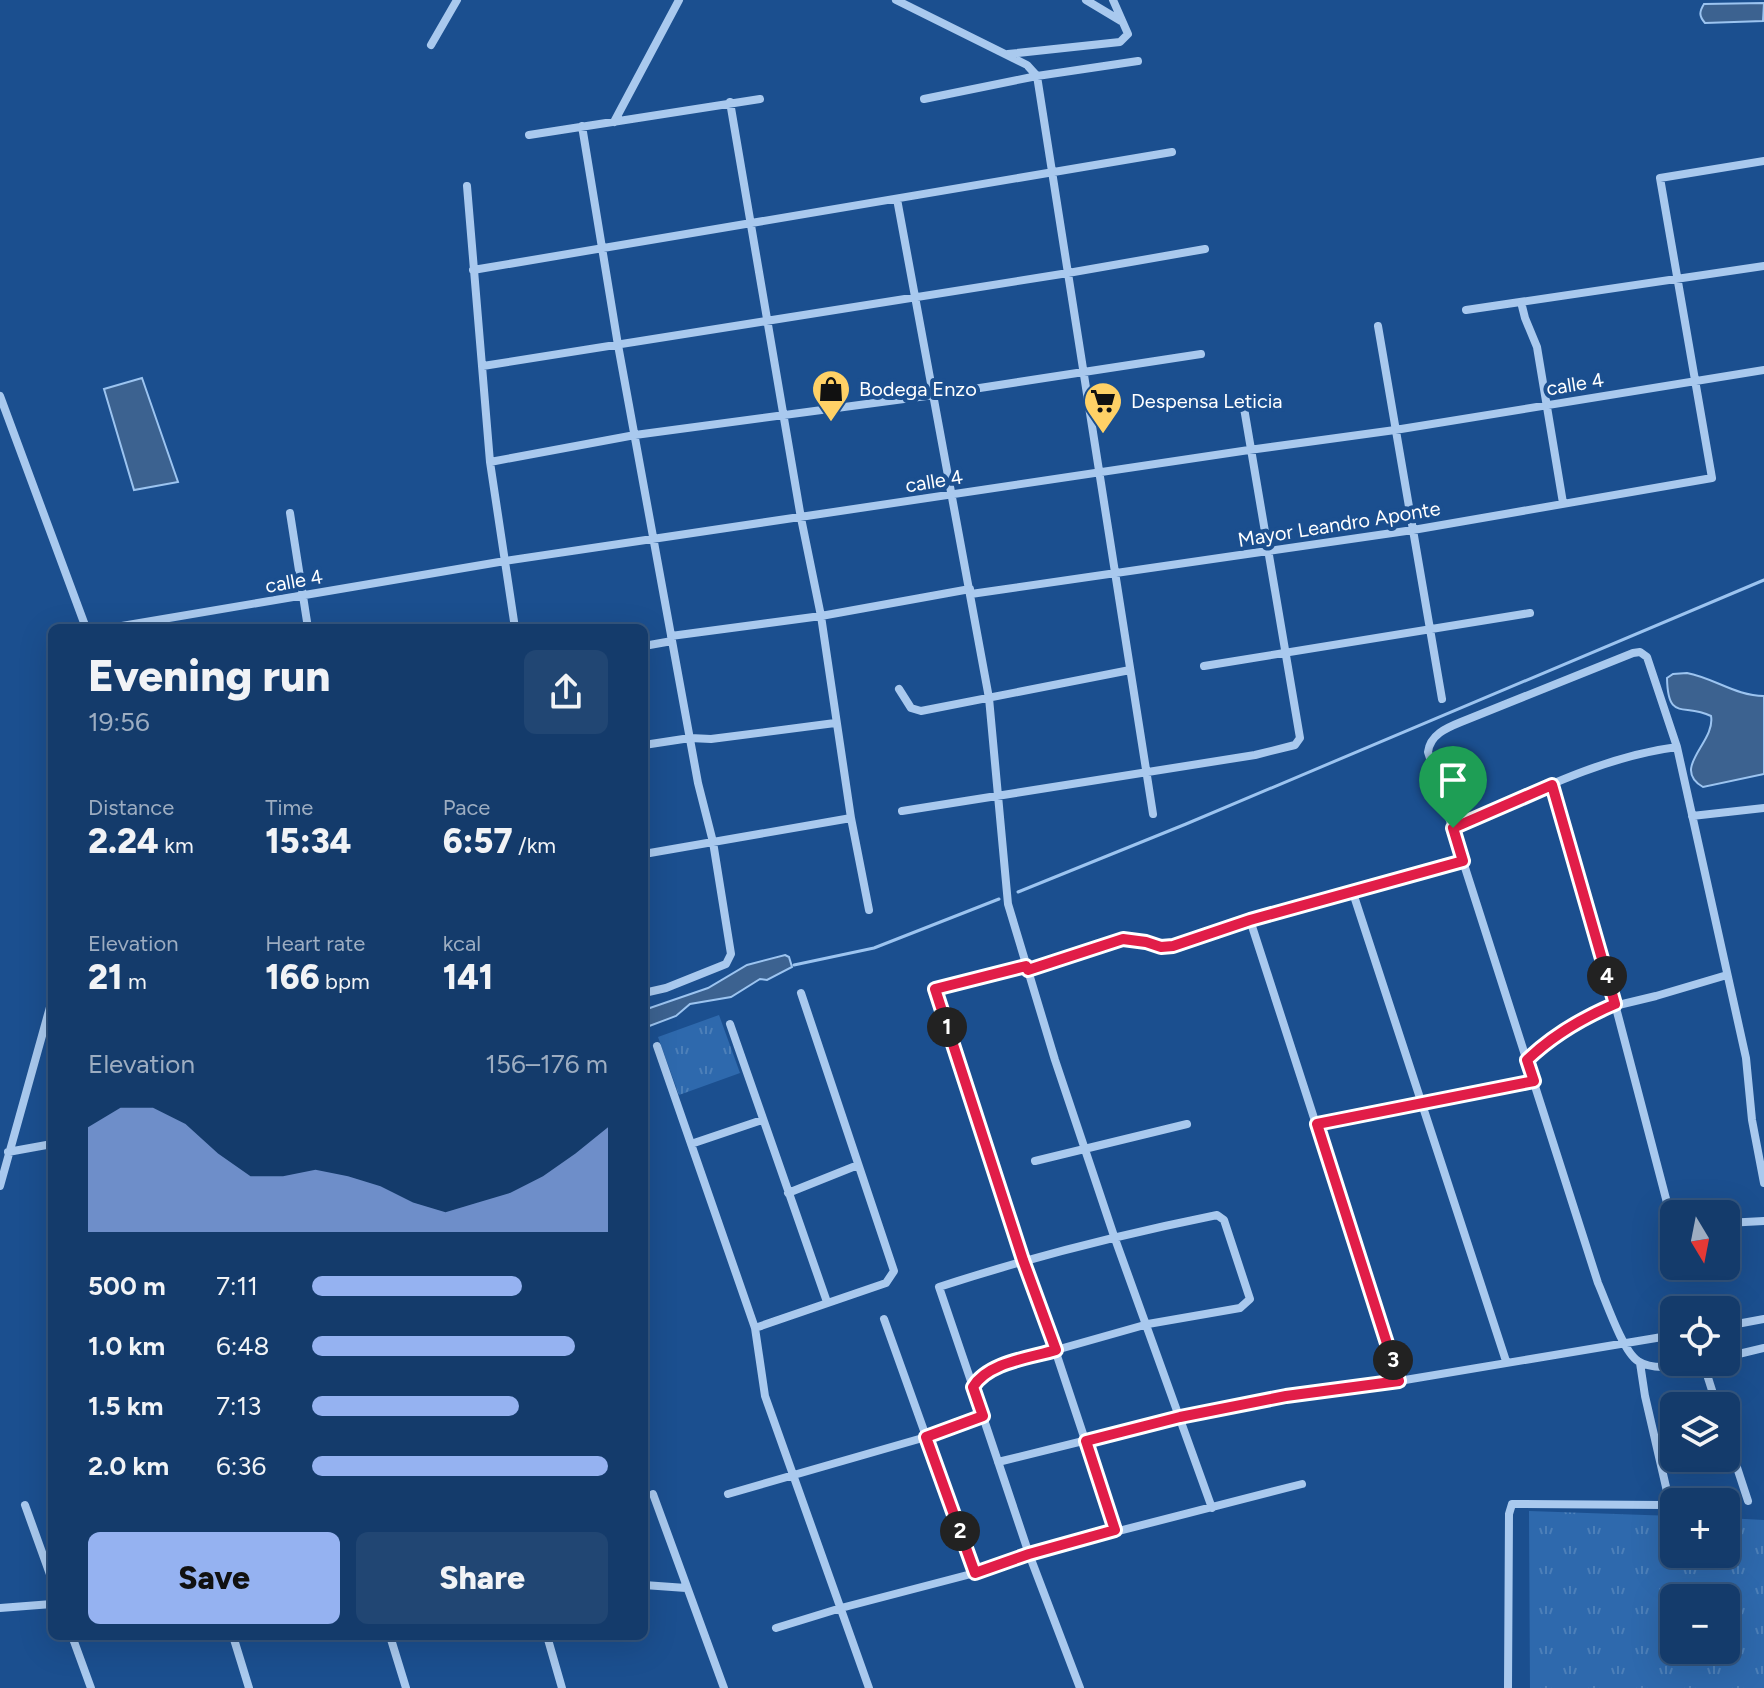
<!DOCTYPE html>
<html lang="en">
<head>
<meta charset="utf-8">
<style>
	body { margin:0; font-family:Figtree,sans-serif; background:#214673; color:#f1f3f6; height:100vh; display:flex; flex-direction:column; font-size:30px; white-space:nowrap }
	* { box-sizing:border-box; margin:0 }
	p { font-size:26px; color:#9dadc1 }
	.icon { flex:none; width:44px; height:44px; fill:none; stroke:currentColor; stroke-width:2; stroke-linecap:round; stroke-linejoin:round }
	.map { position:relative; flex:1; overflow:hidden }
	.panel { position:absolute; left:48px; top:624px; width:600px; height:1016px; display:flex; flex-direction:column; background:#143b6b; border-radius:12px; box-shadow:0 8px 32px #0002,0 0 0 2px #33557e }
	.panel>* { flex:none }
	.needle { width:52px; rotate:170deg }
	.buttons { position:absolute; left:1660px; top:1200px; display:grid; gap:16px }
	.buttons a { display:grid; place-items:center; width:80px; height:80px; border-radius:12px; background:#143b6b; box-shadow:0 8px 32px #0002,0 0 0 2px #33557e; font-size:40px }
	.pin { position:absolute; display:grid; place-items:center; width:68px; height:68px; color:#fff; margin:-82px -34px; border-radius:50% 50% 50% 0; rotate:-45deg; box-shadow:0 0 8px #0007 }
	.pin .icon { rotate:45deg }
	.km { position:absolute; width:40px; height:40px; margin:-20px; border-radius:50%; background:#222; color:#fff; font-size:22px; line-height:40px; text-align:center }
	.round { display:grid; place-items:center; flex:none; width:84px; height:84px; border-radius:12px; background:#214673 }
	.summary { display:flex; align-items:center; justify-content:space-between; height:136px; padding:0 40px }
	h1 { font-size:44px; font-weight:800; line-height:60px }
	.metrics { display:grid; grid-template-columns:repeat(3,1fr); gap:12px; height:136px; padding:8px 40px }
	.metrics div { display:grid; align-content:center }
	.metrics b { font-size:34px; font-weight:800 }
	.metrics small { font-size:22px; font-weight:400 }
	.metrics p { font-size:22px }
	.chart { height:224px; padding:16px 40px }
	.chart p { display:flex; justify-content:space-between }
	.chart svg { width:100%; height:144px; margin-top:8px; fill:#95b2f1; opacity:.7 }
	.cta { display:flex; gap:16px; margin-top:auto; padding:16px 40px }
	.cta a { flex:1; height:92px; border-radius:12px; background:#95b2f1; color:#111; font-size:32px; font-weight:800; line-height:92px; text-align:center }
	.cta a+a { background:#214673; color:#f1f3f6 }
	ul { padding:0 40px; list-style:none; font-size:26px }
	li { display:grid; grid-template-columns:128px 96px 1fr; align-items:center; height:60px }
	li i { height:20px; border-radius:10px; background:#95b2f1 }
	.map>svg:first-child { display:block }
	.park { fill:url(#park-tufts); fill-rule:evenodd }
	.water { fill:#3c6290; stroke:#9cc4f0; stroke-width:2 }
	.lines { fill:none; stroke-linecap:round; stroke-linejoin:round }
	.stream { stroke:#9cc4f0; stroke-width:3 }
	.minor { stroke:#a9c9ee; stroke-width:8 }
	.route-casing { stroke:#fff; stroke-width:16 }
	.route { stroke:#e11d48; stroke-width:10 }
	.labels { text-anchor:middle; stroke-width:8; stroke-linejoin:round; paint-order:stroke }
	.street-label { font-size:20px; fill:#fff; stroke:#1b4f8f }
	.poi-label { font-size:20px; fill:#fff; stroke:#1b4f8f; text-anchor:start }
</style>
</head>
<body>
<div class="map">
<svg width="1764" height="1688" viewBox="0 0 1764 1688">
	<defs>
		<pattern id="park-tufts" width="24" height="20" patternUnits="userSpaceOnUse" patternTransform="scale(2)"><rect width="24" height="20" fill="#2e69ad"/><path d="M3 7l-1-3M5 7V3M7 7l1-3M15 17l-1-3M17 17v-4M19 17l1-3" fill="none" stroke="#4d80b9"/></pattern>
	</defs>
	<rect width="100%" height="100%" fill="#1b4f8f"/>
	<!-- park -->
	<path class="park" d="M 719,1015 L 740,1073 L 679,1095 L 658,1037 Z
		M 1529,1511 L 1674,1516 L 1674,1554 L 1726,1554 L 1726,1518 L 1764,1520 L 1764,1688 L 1530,1688 ZM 1674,1598 L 1726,1598 L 1726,1650 L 1674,1650 Z"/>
	<!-- water -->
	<path class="water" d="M 1764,3 L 1763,21 L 1705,23 C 1699,16 1699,12 1704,4 Z
		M 142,378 L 178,482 L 134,490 L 104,389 Z
		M 1687,673 C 1714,678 1736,696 1764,696 L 1764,774 L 1703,787 C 1670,768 1716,742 1711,716 C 1684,702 1668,723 1667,678 L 1673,674 Z
		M 785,955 L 789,957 L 792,967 L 767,980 L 760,979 L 731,997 L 690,1004 L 676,1016 L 644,1028 L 644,1010 L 708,988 L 747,965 Z"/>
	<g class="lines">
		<!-- stream -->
		<path class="stream" d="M 1018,892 L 1186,824 L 1764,580
			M 794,965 L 874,948 L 999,899"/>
		<!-- minor -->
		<path class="minor" d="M 896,0 L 1027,65 L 1037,76 L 1153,814
			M 1086,0 L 1121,21
			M 431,45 L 457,0
			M 1008,54 L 1120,42 L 1128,34 L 1113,0
			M 924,99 L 1037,76 L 1138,61
			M 730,102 L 801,518 L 821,616 L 851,818 L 869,910
			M 614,122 L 679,0
			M 582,126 L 618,345 L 698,783 L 713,842 L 731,954 L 726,964 L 666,988 L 644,993
			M 529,135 L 760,99
			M 467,186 L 490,462 L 515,628
			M 897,199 L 989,698 L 1008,904 L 1055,1060 L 1114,1236 L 1212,1508
			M 473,270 L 1172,152
			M 1521,302 L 1525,318 L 1537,347 L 1563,503
			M 1466,310 L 1764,266
			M 1378,326 L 1442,699
			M 483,366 L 1068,273 L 1205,249
			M 0,396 L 86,628
			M 490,462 L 635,435 L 934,395 L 1201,354
			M 290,513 L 308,628
			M 971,594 L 1413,530 L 1712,478 L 1660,178 L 1764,161
			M 110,628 L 505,561 L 1249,450 L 1395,430 L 1764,370
			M 671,636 L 821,616 L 970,589
			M 644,646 L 672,641
			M 1204,666 L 1530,613
			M 899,689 L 911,708 L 921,711 L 1130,670
			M 644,745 L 690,738 L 711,739 L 835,723
			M 1552,785 L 1615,1004 L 1670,1214 L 1674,1220
			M 902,811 L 1255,755 L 1295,745 L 1300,738 L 1244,408
			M 1692,816 L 1764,808
			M 1453,828 C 1524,797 1599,757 1677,747
			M 644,854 L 851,818
			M 1353,893 L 1506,1361
			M 1026,966 L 935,989 L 1115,1530
			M 1028,970 L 1123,939 L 1146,942 L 1161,947 L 1173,946 L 1250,920
			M 730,1024 L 827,1302
			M 657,1046 L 755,1328 L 765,1396 L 869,1688
			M 1527,1060 L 1548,1039 L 1606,1008 L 1656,996 L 1727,975
			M 1317,1124 L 1534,1081
			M 691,1144 L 762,1120
			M 8,1152 L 52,1144
			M 1035,1161 L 1187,1124
			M 0,1186 L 52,1000
			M 788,1193 L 858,1165
			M 1726,1223 L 1764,1221
			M 884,1319 L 975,1573
			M 1726,1326 L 1764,1319
			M 755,1328 L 886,1283 L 894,1271 L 801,993
			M 1726,1357 L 1764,1348
			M 1700,1362 C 1682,1365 1655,1372 1638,1361 C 1623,1352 1606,1301 1598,1283 L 1428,752 C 1430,735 1446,728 1461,722 L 1633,653 L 1640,652 L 1647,657 L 1677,747 L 1746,1058 L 1752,1120 L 1764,1183
			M 1703,1362 L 1717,1406
			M 1399,1381 L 1250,920 L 1463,861
			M 973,1387 L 939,1287 C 1031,1257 1123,1234 1217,1215 L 1224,1220 L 1250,1299 L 1240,1308 L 1148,1324 L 1056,1350 L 990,1370 L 979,1376 L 973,1387 L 1029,1554 L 1080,1688
			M 1726,1434 L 1748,1501
			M 998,1462 L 1180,1417 L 1286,1396 L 1399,1381 L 1674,1335
			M 653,1494 L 724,1688
			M 728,1494 L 926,1437 L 983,1416
			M 25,1505 L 52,1580
			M 644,1585 L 686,1588
			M 0,1608 L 52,1604
			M 776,1628 L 841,1608 L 975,1573 L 1029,1554 L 1302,1484
			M 72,1636 L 91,1688
			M 233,1636 L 249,1688
			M 390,1636 L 406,1688
			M 547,1636 L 562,1688
			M 1508,1688 L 1509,1514 L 1512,1504 L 1665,1505 L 1669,1500 L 1645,1396 L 1640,1363"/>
	</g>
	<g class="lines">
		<!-- route casing -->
		<g class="route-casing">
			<path id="route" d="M 1552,785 L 1615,1004 C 1582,1018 1553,1035 1527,1060 L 1534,1081 L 1317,1124 L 1399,1381 L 1286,1396 L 1180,1417 L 1086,1441 L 1115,1530 L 1029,1554 L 975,1573 L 926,1437 L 983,1416 L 973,1387 C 988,1362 1030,1358 1056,1350 L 1023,1260 L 935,989 L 1026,966 L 1028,970 L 1123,939 L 1146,942 L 1161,947 L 1173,946 L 1250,920 L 1463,861 L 1453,828 Z"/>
		</g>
		<!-- route -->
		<use href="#route" class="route"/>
	</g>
	<!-- icons -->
	<defs>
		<g id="shop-pin" transform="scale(2)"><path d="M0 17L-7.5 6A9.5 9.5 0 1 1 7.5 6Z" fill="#ffd166" stroke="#1b4f8f"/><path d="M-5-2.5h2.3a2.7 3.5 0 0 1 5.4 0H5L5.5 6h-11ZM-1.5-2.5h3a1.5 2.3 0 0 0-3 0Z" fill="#111"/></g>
		<g id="supermarket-pin" transform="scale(2)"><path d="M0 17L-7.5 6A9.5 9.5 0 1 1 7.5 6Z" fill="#ffd166" stroke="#1b4f8f"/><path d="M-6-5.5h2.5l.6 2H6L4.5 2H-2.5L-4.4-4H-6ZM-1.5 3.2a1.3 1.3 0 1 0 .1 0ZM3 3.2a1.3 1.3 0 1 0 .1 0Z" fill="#111"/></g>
	</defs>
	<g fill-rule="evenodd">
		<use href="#shop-pin" x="831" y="389"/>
		<use href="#supermarket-pin" x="1103" y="401"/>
	</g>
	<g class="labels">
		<!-- street labels -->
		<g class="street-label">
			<text transform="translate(1575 384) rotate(-9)" y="7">calle 4</text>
			<text transform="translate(934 481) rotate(-9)" y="7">calle 4</text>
			<text transform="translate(1339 524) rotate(-9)" y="7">Mayor Leandro Aponte</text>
			<text transform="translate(294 581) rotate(-10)" y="7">calle 4</text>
		</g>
		<!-- poi labels -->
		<g class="poi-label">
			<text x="859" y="396">Bodega Enzo</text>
			<text x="1131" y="408">Despensa Leticia</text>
		</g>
	</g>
</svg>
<div class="buttons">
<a><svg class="needle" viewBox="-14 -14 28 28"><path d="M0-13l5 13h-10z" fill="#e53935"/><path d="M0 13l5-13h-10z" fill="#9dadc1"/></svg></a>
<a><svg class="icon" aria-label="locate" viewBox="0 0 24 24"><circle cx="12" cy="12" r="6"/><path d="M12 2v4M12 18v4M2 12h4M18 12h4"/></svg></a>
<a><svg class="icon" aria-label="layers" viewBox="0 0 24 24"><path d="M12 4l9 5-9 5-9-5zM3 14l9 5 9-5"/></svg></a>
<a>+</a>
<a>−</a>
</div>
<div class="pin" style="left:1453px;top:828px;background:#1e9e55"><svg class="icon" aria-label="arrive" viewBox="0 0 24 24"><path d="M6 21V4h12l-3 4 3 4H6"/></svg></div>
<b class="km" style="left:947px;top:1027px">1</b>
<b class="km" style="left:960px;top:1531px">2</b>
<b class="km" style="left:1393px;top:1360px">3</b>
<b class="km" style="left:1607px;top:976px">4</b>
<section class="panel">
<div class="summary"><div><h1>Evening run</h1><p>19:56</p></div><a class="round"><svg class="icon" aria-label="share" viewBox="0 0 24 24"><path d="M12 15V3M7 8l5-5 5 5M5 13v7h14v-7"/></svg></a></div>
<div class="metrics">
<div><p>Distance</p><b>2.24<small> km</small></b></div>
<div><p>Time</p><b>15:34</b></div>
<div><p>Pace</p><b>6:57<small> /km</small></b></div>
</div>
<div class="metrics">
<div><p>Elevation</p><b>21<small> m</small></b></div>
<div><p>Heart rate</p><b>166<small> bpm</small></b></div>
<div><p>kcal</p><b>141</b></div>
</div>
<div class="chart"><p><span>Elevation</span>156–176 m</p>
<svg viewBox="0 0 160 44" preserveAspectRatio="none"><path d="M0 44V12L10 6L20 6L30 11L40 20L50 27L60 27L70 25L80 27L90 30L100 35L110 38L120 35L130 32L140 27L150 20L160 12V44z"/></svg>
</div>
<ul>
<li><b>500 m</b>7:11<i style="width:71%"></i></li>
<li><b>1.0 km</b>6:48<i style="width:89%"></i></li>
<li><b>1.5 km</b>7:13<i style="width:70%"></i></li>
<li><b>2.0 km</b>6:36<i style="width:100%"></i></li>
</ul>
<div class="cta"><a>Save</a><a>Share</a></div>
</section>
</div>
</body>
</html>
